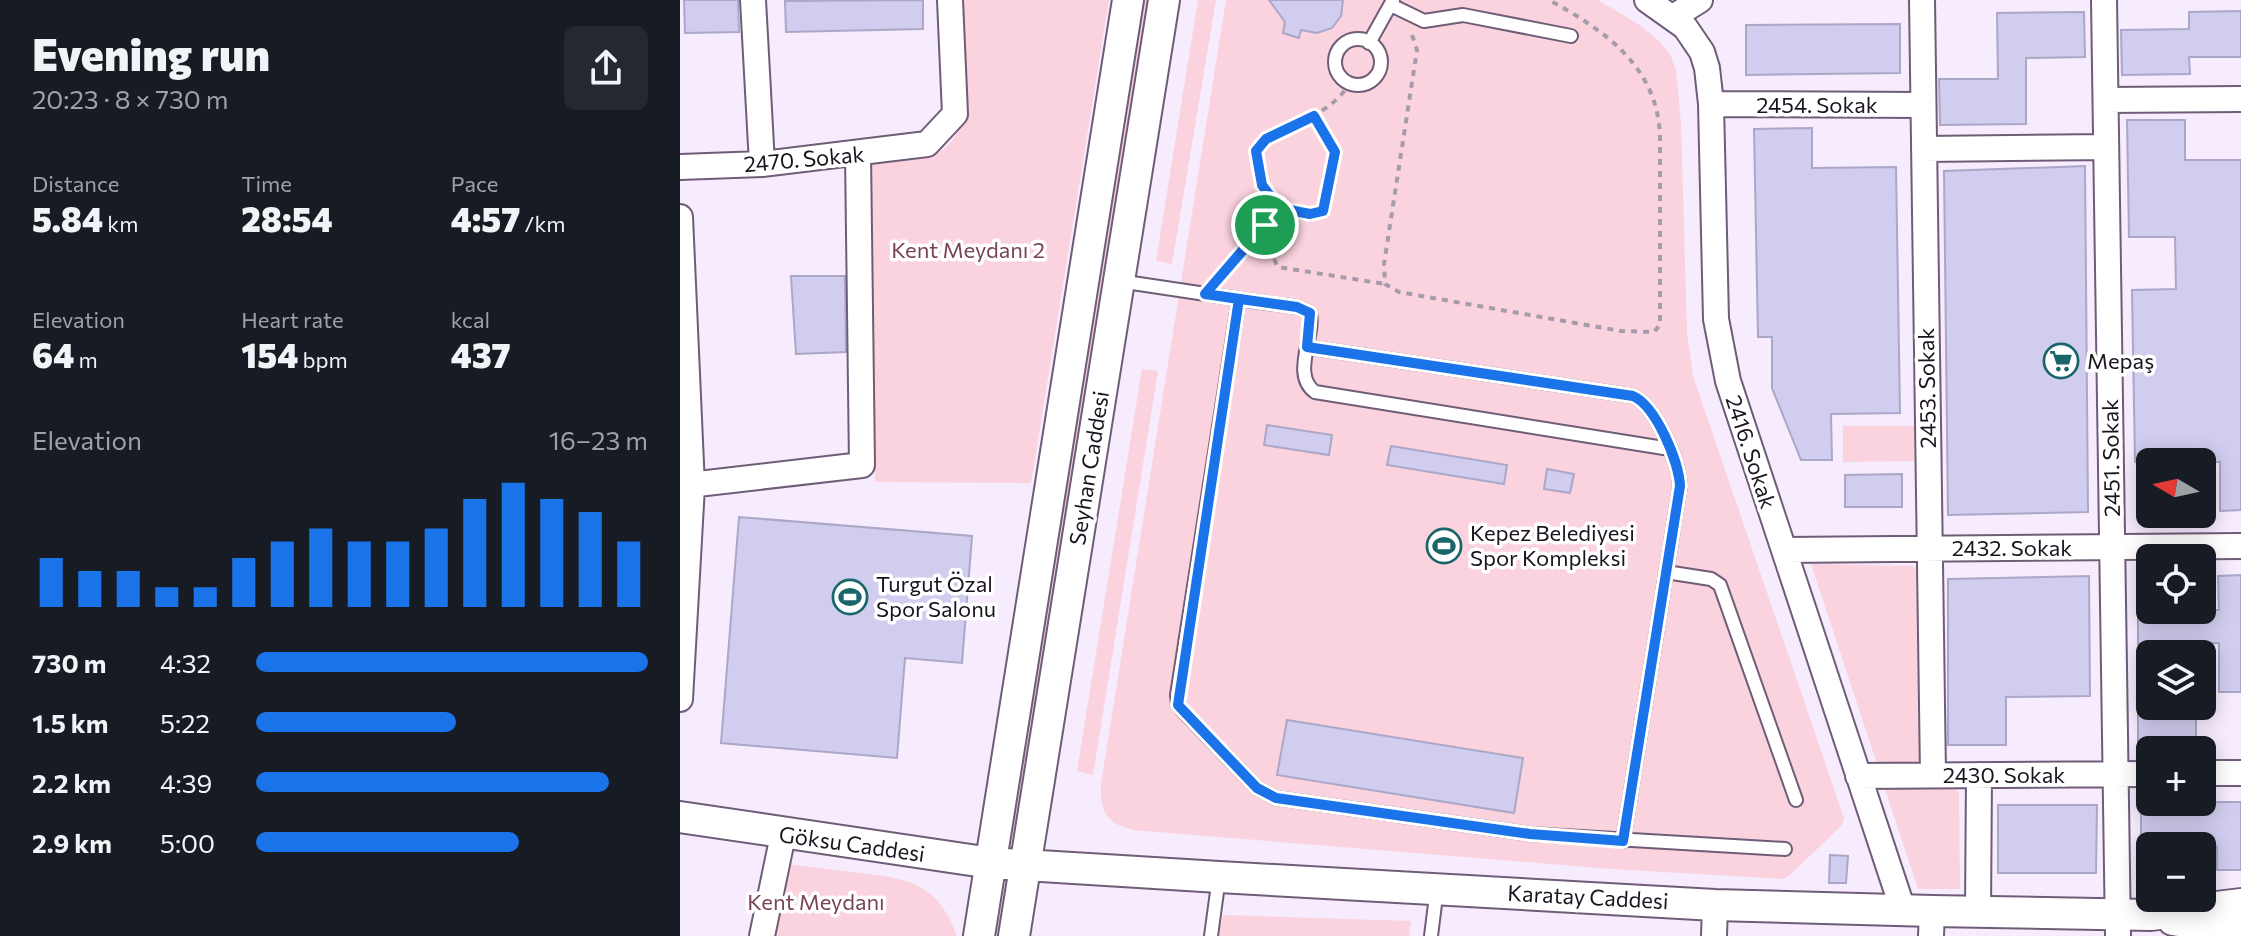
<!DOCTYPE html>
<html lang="en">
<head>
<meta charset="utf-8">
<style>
	body { margin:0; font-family:Commissioner,sans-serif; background:#242831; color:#f1f3f6; height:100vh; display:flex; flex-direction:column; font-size:30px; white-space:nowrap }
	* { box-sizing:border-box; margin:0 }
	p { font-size:26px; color:#9ea1a6 }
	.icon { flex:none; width:44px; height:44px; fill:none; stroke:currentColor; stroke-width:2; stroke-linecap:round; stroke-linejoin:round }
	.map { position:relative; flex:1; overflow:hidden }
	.details { display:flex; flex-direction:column; background:#171b24; width:680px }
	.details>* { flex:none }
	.needle { width:52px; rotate:279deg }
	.buttons { position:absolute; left:1456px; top:448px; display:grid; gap:16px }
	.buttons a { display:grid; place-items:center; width:80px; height:80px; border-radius:12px; background:#171b24; box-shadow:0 4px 20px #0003; font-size:40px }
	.pin { position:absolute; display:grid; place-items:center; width:68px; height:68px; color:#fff; margin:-34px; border:4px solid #fff; border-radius:50%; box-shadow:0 2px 8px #0007 }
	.round { display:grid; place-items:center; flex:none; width:84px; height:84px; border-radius:12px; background:#242831 }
	.head { display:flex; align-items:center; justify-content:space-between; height:136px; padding:0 32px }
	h1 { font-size:44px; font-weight:800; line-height:60px }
	.figures { display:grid; grid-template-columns:repeat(3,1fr); gap:12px; height:136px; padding:8px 32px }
	.figures div { display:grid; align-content:center }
	.figures b { font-size:34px; font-weight:800 }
	.figures small { font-size:22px; font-weight:400 }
	.figures p { font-size:22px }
	.chart { height:224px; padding:16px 32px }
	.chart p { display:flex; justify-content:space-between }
	.chart svg { width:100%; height:144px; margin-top:8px; stroke:#1a73e8; stroke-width:6 }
	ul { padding:0 32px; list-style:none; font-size:26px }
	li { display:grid; grid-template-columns:128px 96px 1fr; align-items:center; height:60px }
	li i { height:20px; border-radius:10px; background:#1a73e8 }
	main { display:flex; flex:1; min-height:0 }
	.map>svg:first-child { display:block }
	.green { fill:#fad3de }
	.building { fill:#d1cdef; stroke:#aaa7c7; stroke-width:2 }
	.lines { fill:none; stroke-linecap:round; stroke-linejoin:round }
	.service-casing { stroke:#6f5d78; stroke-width:16 }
	.minor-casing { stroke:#6f5d78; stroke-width:28 }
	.tertiary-casing { stroke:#6f5d78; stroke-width:34 }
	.path { stroke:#a59bab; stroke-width:4; stroke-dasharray:6 6; stroke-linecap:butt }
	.service { stroke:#fff; stroke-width:12 }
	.minor { stroke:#fff; stroke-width:24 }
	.tertiary { stroke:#fff; stroke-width:30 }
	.route-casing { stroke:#fff; stroke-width:16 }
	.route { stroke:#1a73e8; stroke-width:10 }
	.labels { text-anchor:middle; stroke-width:7; stroke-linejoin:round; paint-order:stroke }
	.street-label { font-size:22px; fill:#1b141f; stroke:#fff }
	.park-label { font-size:22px; fill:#794456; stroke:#fff }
	.poi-label { font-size:22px; fill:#1b141f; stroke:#fff; text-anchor:start }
</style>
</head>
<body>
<main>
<section class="details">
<div class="head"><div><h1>Evening run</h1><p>20:23 · 8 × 730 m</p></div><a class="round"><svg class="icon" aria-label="share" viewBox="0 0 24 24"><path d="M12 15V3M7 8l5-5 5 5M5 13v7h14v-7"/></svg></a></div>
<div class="figures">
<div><p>Distance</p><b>5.84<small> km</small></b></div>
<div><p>Time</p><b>28:54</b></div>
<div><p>Pace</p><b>4:57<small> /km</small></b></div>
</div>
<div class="figures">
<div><p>Elevation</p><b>64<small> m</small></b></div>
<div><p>Heart rate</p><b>154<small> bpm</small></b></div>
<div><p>kcal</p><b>437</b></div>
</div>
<div class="chart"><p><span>Elevation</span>16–23 m</p>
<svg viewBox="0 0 160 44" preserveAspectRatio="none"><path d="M5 44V29M15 44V33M25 44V33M35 44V38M45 44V38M55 44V29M65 44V24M75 44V20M85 44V24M95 44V24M105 44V20M115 44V11M125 44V6M135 44V11M145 44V15M155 44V24"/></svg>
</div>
<ul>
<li><b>730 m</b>4:32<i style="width:100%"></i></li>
<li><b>1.5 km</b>5:22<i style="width:51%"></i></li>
<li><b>2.2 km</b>4:39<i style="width:90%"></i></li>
<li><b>2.9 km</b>5:00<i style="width:67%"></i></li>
</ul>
</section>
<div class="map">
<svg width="1561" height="936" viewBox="0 0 1561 936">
	<rect width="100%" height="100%" fill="#f7ebfe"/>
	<!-- green -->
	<path class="green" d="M 279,0 L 429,0 L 351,483 L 195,482 L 187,162 C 229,159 269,167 282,119 Z
		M 461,0 L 468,0 L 335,837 L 328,836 Z
		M 518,0 L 536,0 L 492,264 L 476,261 Z
		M 546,0 L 918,0 L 961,26 L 979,41 L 990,54 L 996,70 L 1001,123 L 1007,332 L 1013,376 L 1164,818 L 1162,825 L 1109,876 L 1103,879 L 932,869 L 453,830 C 426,823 420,811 421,784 Z
		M 462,369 L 478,371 L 413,775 L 397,771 Z
		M 1163,426 L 1234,426 L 1234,461 L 1163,462 Z
		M 1131,564 L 1232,566 L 1237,569 L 1242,757 L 1240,763 L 1197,764 Z
		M 1205,789 L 1275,789 L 1279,792 L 1280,889 L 1238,889 Z
		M 105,864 C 130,867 155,870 180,873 C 231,879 258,884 277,936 L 95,936 Z
		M 543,915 L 731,921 L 729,936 L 539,936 Z"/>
	<!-- building -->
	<path class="building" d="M 4,0 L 58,0 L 59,32 L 5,33 Z
		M 243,0 L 243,29 L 106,32 L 105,1 Z
		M 589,0 L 663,0 L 661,16 L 652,28 L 637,33 L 621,30 L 619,38 L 603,33 L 605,22 Z
		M 1561,11 L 1561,57 L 1509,57 L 1510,74 L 1442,75 L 1441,30 L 1509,29 L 1509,12 Z
		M 1404,12 L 1405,57 L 1346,58 L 1346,124 L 1260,125 L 1259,79 L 1318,79 L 1317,13 Z
		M 1220,24 L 1220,73 L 1066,75 L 1066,25 Z
		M 1447,120 L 1505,120 L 1505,160 L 1561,160 L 1561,510 L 1540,511 L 1540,462 L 1455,462 L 1452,290 L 1496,289 L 1495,237 L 1449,237 Z
		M 1132,128 L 1132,168 L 1216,167 L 1220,413 L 1151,414 L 1152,460 L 1121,460 L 1092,388 L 1092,337 L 1078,337 L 1074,129 Z
		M 1405,166 L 1408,512 L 1268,515 L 1264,171 Z
		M 111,276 L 165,276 L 166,352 L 116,354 Z
		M 587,425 L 652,435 L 649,455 L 584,445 Z
		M 711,446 L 827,465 L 824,484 L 707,465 Z
		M 867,469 L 894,474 L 890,493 L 864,489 Z
		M 1222,474 L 1222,507 L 1165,507 L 1165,475 Z
		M 59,517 L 292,536 L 282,663 L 225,658 L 217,758 L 41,743 Z
		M 1561,575 L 1561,692 L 1539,692 L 1539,643 L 1458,644 L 1458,610 L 1539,610 L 1538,576 Z
		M 1409,576 L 1410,696 L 1326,697 L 1326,745 L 1268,745 L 1268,579 Z
		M 1458,706 L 1516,706 L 1516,743 L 1458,743 Z
		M 607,720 L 843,758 L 834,813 L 597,775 Z
		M 1537,802 L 1561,802 L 1561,870 L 1537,870 L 1537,846 L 1461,846 L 1461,804 Z
		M 1318,805 L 1417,805 L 1416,873 L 1318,873 Z
		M 1150,855 L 1168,856 L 1166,883 L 1149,883 Z"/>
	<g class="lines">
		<!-- service casing -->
		<g class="service-casing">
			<path id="service" d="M 711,5 L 744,21 L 783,15 L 891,36
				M655 62a23 23 0 1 1 46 0a23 23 0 1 1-46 0Z
				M 689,43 L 713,0
				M 439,281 L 559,299 L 497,695 L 498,705 L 505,713 L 577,788 L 596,798 L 850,834 L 1105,849
				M 559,299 L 617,307 L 630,313 C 635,337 611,375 635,392 L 990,449
				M 627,347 L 953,396 C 976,406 999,462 1000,486 L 943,841
				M 986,572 L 1031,579 L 1040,585 L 1116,800
				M 531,936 L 539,877
				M 751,936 L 757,888"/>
		</g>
		<!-- minor casing -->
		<g class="minor-casing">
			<path id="minor" d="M 73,0 L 82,164
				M 967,0 L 1005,27 L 1022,52 L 1027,68 L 1031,104 L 1036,319 L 1048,381 L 1223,910
				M 1242,0 L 1253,775
				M 1424,0 L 1438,936
				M 993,17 L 1020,0
				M 1426,100 L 1561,99
				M 1031,104 L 1243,105
				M 1244,149 L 1426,147
				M 0,167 L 82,164 L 247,144 L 275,114 L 270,0
				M 0,217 L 12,486 L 0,699
				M 0,486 L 182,465 L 178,154
				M 1104,550 L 1561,546
				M 1522,773 L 1561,773
				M 1178,776 L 1470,774
				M 1298,912 L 1299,775
				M 82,936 L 103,835
				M 1034,936 L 1035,905
				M 1251,936 L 1252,911"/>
		</g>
		<!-- tertiary casing -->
		<g class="tertiary-casing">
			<path id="tertiary" d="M 0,817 L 311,863 L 539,877 L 1035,905 L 1252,911 L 1471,915 L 1561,904
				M 1493,920 L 1561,931
				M 299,936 L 448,0
				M 334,936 L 484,0"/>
		</g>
		<!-- path -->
		<path class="path" d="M 732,35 L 737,50 L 704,264 L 705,284 L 719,292 L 941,331 L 974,332 L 980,325 L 980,135 C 977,66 924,30 869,0
			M 634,116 L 655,152 L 646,206 L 638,213 L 599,208 L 582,185 L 576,151 C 594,121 644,125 669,84
			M 585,225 C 596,236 589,254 598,267 L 705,284
			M 538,279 L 599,208"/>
		<!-- service -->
		<use href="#service" class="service"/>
		<!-- minor -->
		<use href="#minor" class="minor"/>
		<!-- tertiary -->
		<use href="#tertiary" class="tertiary"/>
	</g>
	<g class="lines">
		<!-- route casing -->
		<g class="route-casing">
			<path id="route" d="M 585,225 L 599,208 L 582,185 L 576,151 L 586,139 L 634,116 L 655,152 L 643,211 L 630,214 L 599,208 L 525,294 L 559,299 L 498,705 L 577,788 L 596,798 L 850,834 L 943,841 L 1000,486 C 999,462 976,406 953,396 L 627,347 L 630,313 L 617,307 L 525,294 L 585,225"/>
		</g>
		<!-- route -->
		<use href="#route" class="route"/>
	</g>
	<!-- icons -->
	<defs>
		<g id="supermarket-ring" transform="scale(1.8)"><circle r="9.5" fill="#fff" stroke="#186669" stroke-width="1.5"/><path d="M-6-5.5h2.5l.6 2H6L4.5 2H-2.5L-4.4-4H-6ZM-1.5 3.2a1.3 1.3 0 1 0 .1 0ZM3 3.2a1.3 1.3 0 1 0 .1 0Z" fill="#186669"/></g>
		<g id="stadium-ring" transform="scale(1.8)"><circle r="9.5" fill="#fff" stroke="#186669" stroke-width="1.5"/><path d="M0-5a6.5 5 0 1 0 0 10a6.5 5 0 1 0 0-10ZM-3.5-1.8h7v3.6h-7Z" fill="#186669"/></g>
	</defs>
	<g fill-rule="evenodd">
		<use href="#supermarket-ring" x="1381" y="361"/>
		<use href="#stadium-ring" x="764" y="546"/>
		<use href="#stadium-ring" x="170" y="597"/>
	</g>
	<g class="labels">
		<!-- street labels -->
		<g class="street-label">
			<text x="1137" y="113">2454. Sokak</text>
			<text transform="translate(124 159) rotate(-5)" y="8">2470. Sokak</text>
			<text transform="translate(1247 388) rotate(-91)" y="8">2453. Sokak</text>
			<text transform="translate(1071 452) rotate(72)" y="8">2416. Sokak</text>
			<text transform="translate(1431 458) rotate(-91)" y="8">2451. Sokak</text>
			<text transform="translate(409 468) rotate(-81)" y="8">Seyhan Caddesi</text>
			<text x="1332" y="556">2432. Sokak</text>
			<text x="1324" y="783">2430. Sokak</text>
			<text transform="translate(172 844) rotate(8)" y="8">Göksu Caddesi</text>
			<text transform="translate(908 897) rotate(3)" y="8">Karatay Caddesi</text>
		</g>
		<!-- park labels -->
		<g class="park-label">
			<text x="288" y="258">Kent Meydanı 2</text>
			<text x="136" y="910">Kent Meydanı</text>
		</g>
		<!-- poi labels -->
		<g class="poi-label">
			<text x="1407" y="369">Mepaş</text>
			<text x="790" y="541">Kepez Belediyesi<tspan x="790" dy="25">Spor Kompleksi</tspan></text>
			<text x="196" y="592">Turgut Özal<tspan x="196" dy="25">Spor Salonu</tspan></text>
		</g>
	</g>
</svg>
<div class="buttons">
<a><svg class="needle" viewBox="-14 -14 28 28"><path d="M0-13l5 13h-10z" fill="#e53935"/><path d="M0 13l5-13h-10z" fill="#9ea1a6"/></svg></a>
<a><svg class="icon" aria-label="locate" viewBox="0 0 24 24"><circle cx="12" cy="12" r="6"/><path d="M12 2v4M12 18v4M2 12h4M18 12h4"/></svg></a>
<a><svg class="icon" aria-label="layers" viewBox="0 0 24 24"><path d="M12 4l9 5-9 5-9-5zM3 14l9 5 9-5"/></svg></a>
<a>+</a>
<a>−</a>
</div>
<div class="pin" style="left:585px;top:225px;background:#1e9e55"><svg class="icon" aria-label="arrive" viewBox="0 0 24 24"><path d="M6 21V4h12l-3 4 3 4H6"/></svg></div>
</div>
</main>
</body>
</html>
